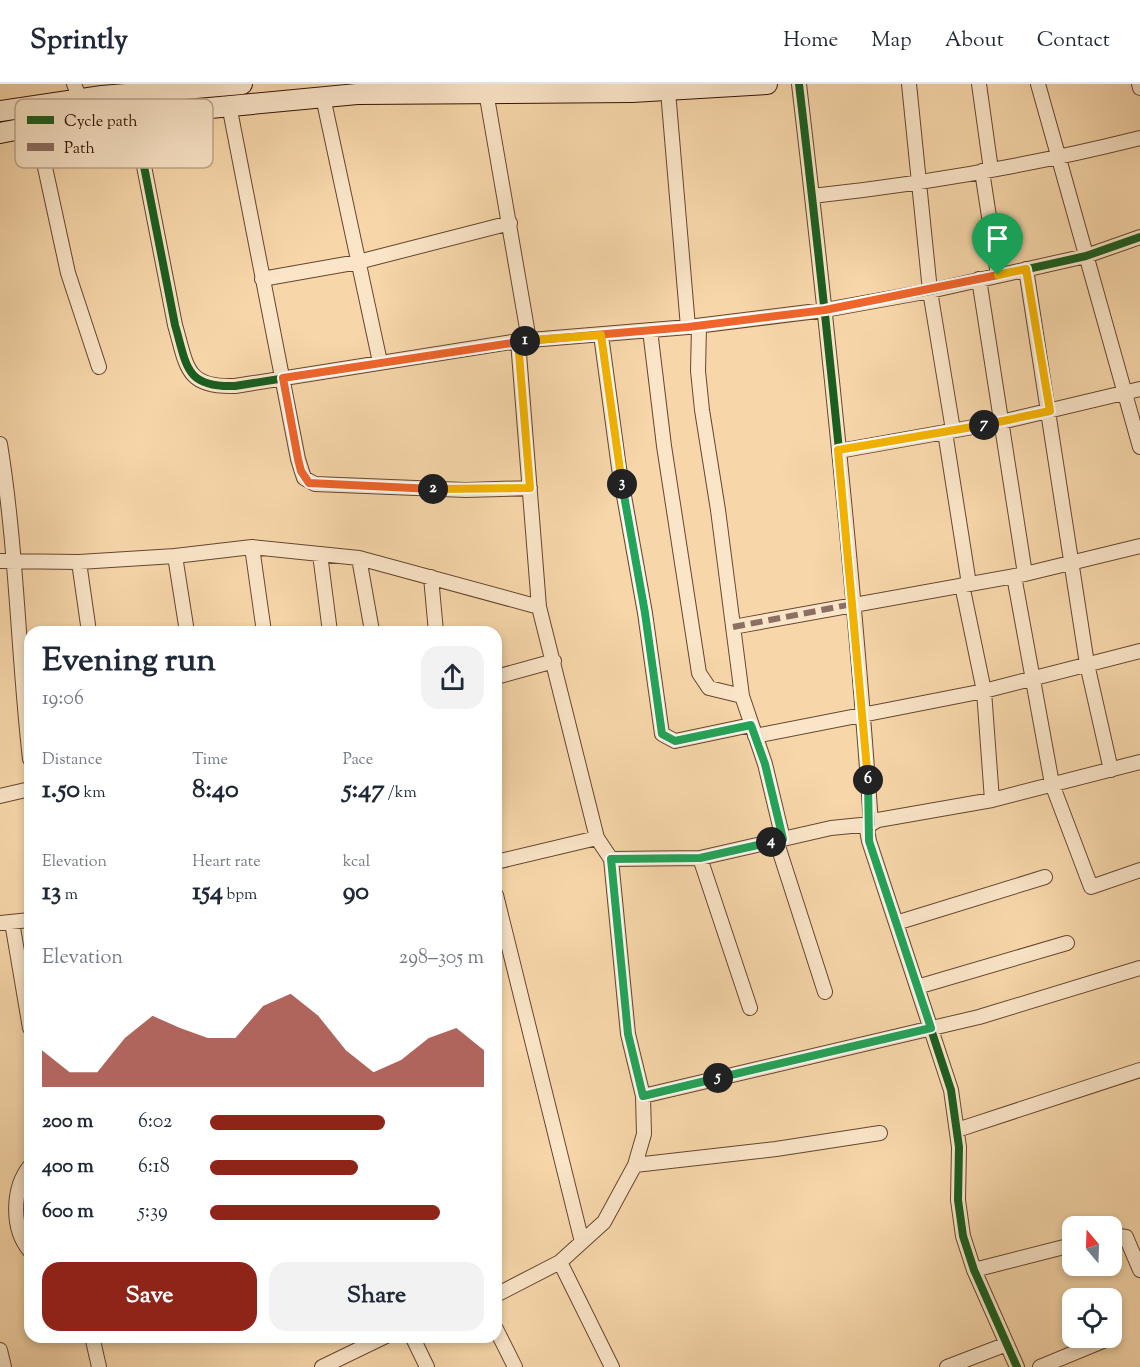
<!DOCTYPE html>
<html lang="en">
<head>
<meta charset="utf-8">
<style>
	body { margin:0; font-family:"Sorts Mill Goudy",serif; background:#f2f2f3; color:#1f2937; height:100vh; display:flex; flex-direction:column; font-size:22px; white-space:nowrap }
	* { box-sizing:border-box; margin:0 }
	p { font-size:20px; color:#747a83 }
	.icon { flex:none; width:33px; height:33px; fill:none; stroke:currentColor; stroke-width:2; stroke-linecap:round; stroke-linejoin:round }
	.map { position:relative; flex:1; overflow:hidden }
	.side { position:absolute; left:24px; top:542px; width:478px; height:717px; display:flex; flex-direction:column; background:#fff; border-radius:18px; box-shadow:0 3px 9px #0003 }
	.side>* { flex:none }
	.needle { width:39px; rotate:341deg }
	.controls { position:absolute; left:1062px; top:1132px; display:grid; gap:12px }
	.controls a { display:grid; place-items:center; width:60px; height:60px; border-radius:12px; background:#fff; box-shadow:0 3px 9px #0003; font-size:30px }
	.pin { position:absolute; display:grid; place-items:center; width:51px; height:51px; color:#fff; margin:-62px -26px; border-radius:50% 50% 50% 0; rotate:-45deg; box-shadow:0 0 6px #0007 }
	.pin .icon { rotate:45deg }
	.km { position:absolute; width:30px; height:30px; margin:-15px; border-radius:50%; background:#222; color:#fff; font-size:16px; line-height:30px; text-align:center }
	.round { display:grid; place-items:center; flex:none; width:63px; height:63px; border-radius:18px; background:#f2f2f3 }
	.summary { display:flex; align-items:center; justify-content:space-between; height:102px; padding:0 18px }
	h1 { font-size:33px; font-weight:700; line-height:45px }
	.figures { display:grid; grid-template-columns:repeat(3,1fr); gap:9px; height:102px; padding:6px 18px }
	.figures div { display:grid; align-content:center }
	.figures b { font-size:26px; font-weight:700 }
	.figures small { font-size:16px; font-weight:400 }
	.figures p { font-size:16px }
	.chart { height:168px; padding:12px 18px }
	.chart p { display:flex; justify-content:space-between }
	.chart svg { width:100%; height:108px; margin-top:6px; fill:#8f2418; opacity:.7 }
	.cta { display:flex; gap:12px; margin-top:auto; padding:12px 18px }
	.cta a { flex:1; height:69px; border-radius:18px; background:#8f2418; color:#fff; font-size:24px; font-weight:700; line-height:69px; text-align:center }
	.cta a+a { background:#f2f2f3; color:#1f2937 }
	ul { padding:0 18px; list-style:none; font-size:20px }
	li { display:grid; grid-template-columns:96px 72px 1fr; align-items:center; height:45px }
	li i { height:15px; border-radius:8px; background:#8f2418 }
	header { display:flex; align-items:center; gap:36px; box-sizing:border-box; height:84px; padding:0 30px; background:#fff; border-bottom:2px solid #e0e1e3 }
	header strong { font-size:28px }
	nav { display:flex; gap:33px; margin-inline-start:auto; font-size:21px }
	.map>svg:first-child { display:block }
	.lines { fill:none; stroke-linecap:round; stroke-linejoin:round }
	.minor-casing { stroke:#65462f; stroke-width:16 }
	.secondary-casing { stroke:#341506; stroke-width:22 }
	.minor { stroke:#fae5c8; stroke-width:14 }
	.secondary { stroke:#fae5c8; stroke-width:20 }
	.quiet { stroke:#8d6e63; stroke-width:6; stroke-dasharray:12 6; stroke-linecap:butt }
	.cycleway-casing { stroke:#fae5c8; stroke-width:11 }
	.cycleway { stroke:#1b5e20; stroke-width:8 }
	.split-1-casing { stroke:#fff; stroke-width:12 }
	.split-2-casing { stroke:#fff; stroke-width:12 }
	.split-3-casing { stroke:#fff; stroke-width:12 }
	.split-4-casing { stroke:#fff; stroke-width:12 }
	.split-5-casing { stroke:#fff; stroke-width:12 }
	.split-6-casing { stroke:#fff; stroke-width:12 }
	.split-7-casing { stroke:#fff; stroke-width:12 }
	.split-8-casing { stroke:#fff; stroke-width:12 }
	.split-1 { stroke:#f0652b; stroke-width:8 }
	.split-2 { stroke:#f0652b; stroke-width:8 }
	.split-3 { stroke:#f5b400; stroke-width:8 }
	.split-4 { stroke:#22a559; stroke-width:8 }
	.split-5 { stroke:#22a559; stroke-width:8 }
	.split-6 { stroke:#22a559; stroke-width:8 }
	.split-7 { stroke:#f5b400; stroke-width:8 }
	.split-8 { stroke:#f5b400; stroke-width:8 }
	.key { fill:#fae5c8; stroke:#bfa78e; stroke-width:1.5 }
	.key-label { font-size:16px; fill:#341506 }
</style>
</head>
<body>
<header>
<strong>Sprintly</strong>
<nav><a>Home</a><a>Map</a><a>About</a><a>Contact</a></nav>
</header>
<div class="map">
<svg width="1140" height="1283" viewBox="0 0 1140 1283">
	<rect width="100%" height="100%" fill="#f7d7aa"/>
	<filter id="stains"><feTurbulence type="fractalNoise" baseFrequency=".00333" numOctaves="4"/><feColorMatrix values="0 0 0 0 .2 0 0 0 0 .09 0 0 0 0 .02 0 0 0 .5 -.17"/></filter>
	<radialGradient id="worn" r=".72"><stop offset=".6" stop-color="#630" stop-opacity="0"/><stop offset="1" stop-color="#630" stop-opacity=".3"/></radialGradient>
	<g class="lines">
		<!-- minor casing -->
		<g class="minor-casing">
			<path id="minor" d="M 74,0 L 80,15
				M 799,0 C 828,246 854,493 871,740 L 867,746 L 869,757 L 951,1006 L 959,1063 L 958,1116 L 963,1152 L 974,1186 L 1017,1283
				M 909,0 L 930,207 L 953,346
				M 979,0 L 991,86
				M 1038,0 L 1140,363
				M 1139,0 L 1140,4
				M 485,2 L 529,256
				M 668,7 L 688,243
				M 323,13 L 380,278
				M 229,21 L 298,375 L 304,394 L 315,400 L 466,406 L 530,404
				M 134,31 L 175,241 C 187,282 185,304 235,302 L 518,257 L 688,243 L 825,226 L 930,207 L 1086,172 L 1140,153
				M 36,42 L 68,189 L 99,283
				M 982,87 L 998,191
				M 812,112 C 923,100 1032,81 1140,54
				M 1026,185 L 1087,580 L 1111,686
				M 262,195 L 358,178 L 510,139
				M 979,195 L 1025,490
				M 699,242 L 698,287 L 702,326 L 718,426 L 742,612 L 765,680 L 783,755
				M 650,246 L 664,362 L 699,589 L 709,604 L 742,612
				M 601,251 L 619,384 L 645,529 L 662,650 L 675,657 L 751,641
				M 945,348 L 969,500
				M 0,360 C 17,465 18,570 30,675
				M 839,367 L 1001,338 L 1140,305
				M 252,463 L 264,548
				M 320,470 L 330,548
				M 359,474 L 372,547
				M 0,477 L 79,478 L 89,548
				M 79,478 L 175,472
				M 1014,492 L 1052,700 L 1091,803 L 1140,786
				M 431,493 L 436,548
				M 962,501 L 984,607 L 992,716
				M 733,543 L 1025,490 L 1140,462
				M 187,548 L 175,472 L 252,463 L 359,474 L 539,523
				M 496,593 L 554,577
				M 755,652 L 984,607 L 1140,567
				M 0,712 L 30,705
				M 776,756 L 825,908
				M 700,774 L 750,924
				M 611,775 L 700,774 L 831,744 L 871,740 L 878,736 L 992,716 L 1140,678
				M 496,778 L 597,754
				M 496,811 L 582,1158
				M 12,838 L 30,944
				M 0,839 L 30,836
				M 896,839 L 1045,793
				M 917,903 L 1067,859
				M 643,1012 L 979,933 L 1140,884
				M 957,1046 L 1140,986
				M 635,1081 L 776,1065 L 880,1049
				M 30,1082 C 12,1104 11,1145 30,1167
				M 1112,1151 L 1126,1153 L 1140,1186
				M 560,1178 L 612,1283
				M 974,1186 L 1072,1161
				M 496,1211 L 560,1178 L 604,1138 L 635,1081 L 644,1050 L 643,1012 L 628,950 L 611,775 L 597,754 L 539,523 L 518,257
				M 496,1245 L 515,1283
				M 92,1252 L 99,1283
				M 412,1252 L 427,1283
				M 0,1266 L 4,1283
				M 322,1283 L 386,1252
				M 947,1283 L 1007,1260
				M 1040,1283 L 1110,1254"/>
		</g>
		<!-- secondary casing -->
		<g class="secondary-casing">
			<path id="secondary" d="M 0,27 L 102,12 L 242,0
				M 0,49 L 52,39 L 357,10 L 632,8 L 767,0"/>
		</g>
		<!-- minor -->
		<use href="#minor" class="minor"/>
		<!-- secondary -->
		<use href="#secondary" class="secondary"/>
		<!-- quiet -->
		<path class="quiet" d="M 733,543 L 853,520"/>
		<!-- cycleway casing -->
		<g class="cycleway-casing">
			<path id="cycleway" d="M 799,0 C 828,246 854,493 871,740 L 867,746 L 869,757 L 951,1006 L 959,1063 L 958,1116 L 963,1152 L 974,1186 L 1017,1283
				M 134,31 L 175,241 C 187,282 185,304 235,302 L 518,257 L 688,243 L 825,226 L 930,207 L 1086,172 L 1140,153"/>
		</g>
		<!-- cycleway -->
		<use href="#cycleway" class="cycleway"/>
	</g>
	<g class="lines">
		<!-- split-1 casing -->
		<g class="split-1-casing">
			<path id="split-1" d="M 525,257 L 688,243 L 825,226 L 998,191"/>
		</g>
		<!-- split-2 casing -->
		<g class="split-2-casing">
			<path id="split-2" d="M 433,405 L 309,399 L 301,387 L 298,375 L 283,294 L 525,257"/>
		</g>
		<!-- split-3 casing -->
		<g class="split-3-casing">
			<path id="split-3" d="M 433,405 L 530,404 L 518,257 L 601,251 L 622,400"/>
		</g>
		<!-- split-4 casing -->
		<g class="split-4-casing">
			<path id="split-4" d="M 622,400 L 645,529 L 662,650 L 675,657 L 751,641 L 765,680 L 783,755 L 771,758"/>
		</g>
		<!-- split-5 casing -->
		<g class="split-5-casing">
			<path id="split-5" d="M 718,994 L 643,1012 L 628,950 L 611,775 L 700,774 L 771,758"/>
		</g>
		<!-- split-6 casing -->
		<g class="split-6-casing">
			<path id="split-6" d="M 718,994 L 931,944 L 869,757 L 868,696"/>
		</g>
		<!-- split-7 casing -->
		<g class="split-7-casing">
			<path id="split-7" d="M 868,696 L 838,366 L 984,341"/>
		</g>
		<!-- split-8 casing -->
		<g class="split-8-casing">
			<path id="split-8" d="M 984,341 L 1050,327 L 1026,185 L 998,191"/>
		</g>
		<!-- split-1 -->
		<use href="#split-1" class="split-1"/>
		<!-- split-2 -->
		<use href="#split-2" class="split-2"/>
		<!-- split-3 -->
		<use href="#split-3" class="split-3"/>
		<!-- split-4 -->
		<use href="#split-4" class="split-4"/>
		<!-- split-5 -->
		<use href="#split-5" class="split-5"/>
		<!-- split-6 -->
		<use href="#split-6" class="split-6"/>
		<!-- split-7 -->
		<use href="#split-7" class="split-7"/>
		<!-- split-8 -->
		<use href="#split-8" class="split-8"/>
	</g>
	<!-- legend -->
	<rect x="15" y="15" width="198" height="69" rx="9" class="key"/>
	<rect x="27" y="32" width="27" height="8" fill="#1b5e20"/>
	<rect x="27" y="59" width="27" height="8" fill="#8d6e63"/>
	<g class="key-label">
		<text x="64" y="42">Cycle path</text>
		<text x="64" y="69">Path</text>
	</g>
	<rect width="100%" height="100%" filter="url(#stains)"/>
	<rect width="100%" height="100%" fill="url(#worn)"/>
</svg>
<div class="controls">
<a><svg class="needle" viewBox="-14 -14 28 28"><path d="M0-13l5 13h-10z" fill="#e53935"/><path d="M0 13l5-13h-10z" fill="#747a83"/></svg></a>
<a><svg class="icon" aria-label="locate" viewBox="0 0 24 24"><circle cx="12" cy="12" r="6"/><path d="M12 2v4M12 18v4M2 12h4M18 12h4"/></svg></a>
</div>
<div class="pin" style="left:998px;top:191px;background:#1e9e55"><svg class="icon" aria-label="arrive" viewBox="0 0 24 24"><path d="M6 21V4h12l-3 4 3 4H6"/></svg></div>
<b class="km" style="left:525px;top:257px">1</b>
<b class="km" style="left:433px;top:405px">2</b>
<b class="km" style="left:622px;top:400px">3</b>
<b class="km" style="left:771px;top:758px">4</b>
<b class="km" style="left:718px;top:994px">5</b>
<b class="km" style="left:868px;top:696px">6</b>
<b class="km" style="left:984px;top:341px">7</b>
<section class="side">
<div class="summary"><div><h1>Evening run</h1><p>19:06</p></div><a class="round"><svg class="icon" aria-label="share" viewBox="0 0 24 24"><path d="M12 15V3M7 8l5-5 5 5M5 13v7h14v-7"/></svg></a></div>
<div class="figures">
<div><p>Distance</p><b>1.50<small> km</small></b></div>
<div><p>Time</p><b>8:40</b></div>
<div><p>Pace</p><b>5:47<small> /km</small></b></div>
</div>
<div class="figures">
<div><p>Elevation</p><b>13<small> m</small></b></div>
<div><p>Heart rate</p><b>154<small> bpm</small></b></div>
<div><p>kcal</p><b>90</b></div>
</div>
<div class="chart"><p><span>Elevation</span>298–305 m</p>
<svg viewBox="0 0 160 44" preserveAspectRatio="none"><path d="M0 44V29L10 38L20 38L30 24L40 15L50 20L60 24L70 24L80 11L90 6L100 15L110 29L120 38L130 33L140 24L150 20L160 29V44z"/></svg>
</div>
<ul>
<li><b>200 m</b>6:02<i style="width:64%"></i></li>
<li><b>400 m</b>6:18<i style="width:54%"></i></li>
<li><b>600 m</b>5:39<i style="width:84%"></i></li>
</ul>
<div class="cta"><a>Save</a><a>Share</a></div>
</section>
</div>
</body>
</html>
